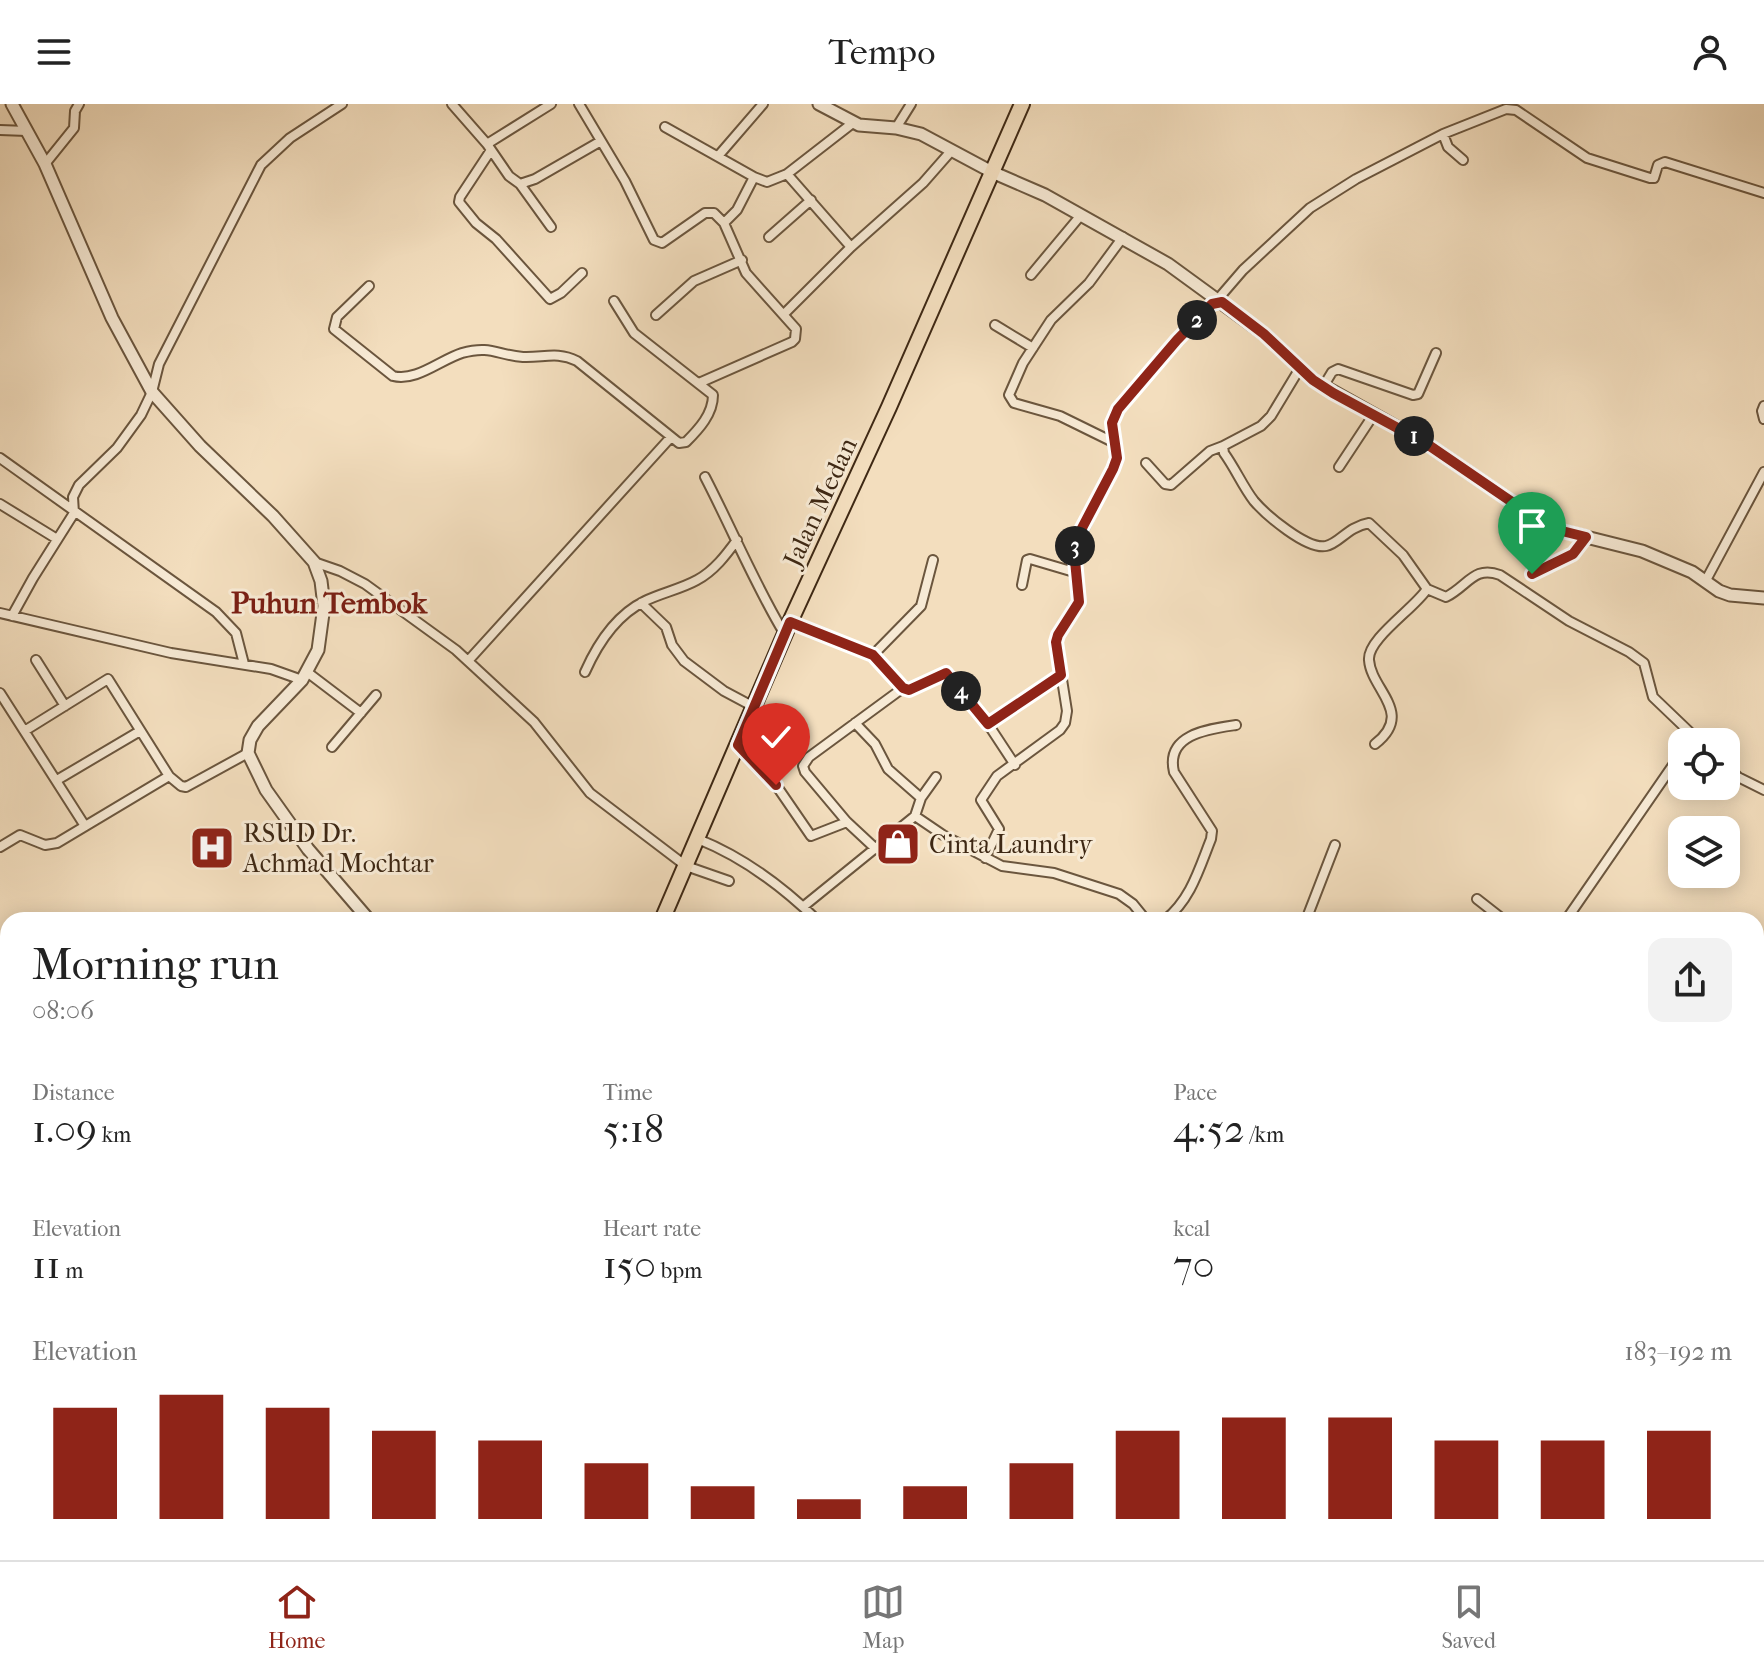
<!DOCTYPE html>
<html lang="en">
<head>
<meta charset="utf-8">
<style>
	body { margin:0; font-family:"IM FELL French Canon",serif; background:#f2f2f2; color:#222; height:100vh; display:flex; flex-direction:column; font-size:30px; white-space:nowrap }
	* { box-sizing:border-box; margin:0 }
	p { font-size:26px; color:#767676 }
	.icon { flex:none; width:44px; height:44px; fill:none; stroke:currentColor; stroke-width:2; stroke-linecap:round; stroke-linejoin:round }
	.map { position:relative; flex:1; overflow:hidden }
	.details { position:absolute; left:0px; top:808px; width:1764px; height:648px; display:flex; flex-direction:column; background:#fff; border-radius:24px 24px 0 0; box-shadow:0 4px 20px #0003 }
	.details>* { flex:none }
	.controls { position:absolute; left:1668px; top:624px; display:grid; gap:16px }
	.controls a { display:grid; place-items:center; width:72px; height:72px; border-radius:16px; background:#fff; box-shadow:0 4px 20px #0003; font-size:40px }
	.pin { position:absolute; display:grid; place-items:center; width:68px; height:68px; color:#fff; margin:-82px -34px; border-radius:50% 50% 50% 0; rotate:-45deg; box-shadow:0 0 8px #0007 }
	.pin .icon { rotate:45deg }
	.km { position:absolute; width:40px; height:40px; margin:-20px; border-radius:50%; background:#222; color:#fff; font-size:22px; line-height:40px; text-align:center }
	.round { display:grid; place-items:center; flex:none; width:84px; height:84px; border-radius:16px; background:#f2f2f2 }
	.headline { display:flex; align-items:center; justify-content:space-between; height:136px; padding:0 32px }
	h1 { font-size:44px; font-weight:600; line-height:60px }
	.figures { display:grid; grid-template-columns:repeat(3,1fr); gap:12px; height:136px; padding:8px 32px }
	.figures div { display:grid; align-content:center }
	.figures b { font-size:40px; font-weight:600 }
	.figures small { font-size:22px; font-weight:400 }
	.figures p { font-size:22px }
	.chart { height:224px; padding:16px 32px }
	.chart p { display:flex; justify-content:space-between }
	.chart svg { width:100%; height:144px; margin-top:8px; stroke:#8f2418; stroke-width:6 }
	header { display:flex; justify-content:space-between; align-items:center; height:104px; padding:0 32px; background:#fff; font-size:36px; font-weight:600 }
	.dock { display:flex; justify-content:space-around; align-items:center; height:112px; border-top:2px solid #e0e0e0; background:#fff; font-size:22px; color:#767676 }
	.dock a { display:grid; justify-items:center; gap:4px }
	.dock .current { color:#8f2418 }
	.map>svg:first-child { display:block }
	.lines { fill:none; stroke-linecap:round; stroke-linejoin:round }
	.minor-casing { stroke:#6b563e; stroke-width:12 }
	.tertiary-casing { stroke:#6b563e; stroke-width:15 }
	.secondary-casing { stroke:#3e2814; stroke-width:16 }
	.primary-casing { stroke:#3e2814; stroke-width:18 }
	.minor { stroke:#f7ead5; stroke-width:8 }
	.tertiary { stroke:#f7ead5; stroke-width:11 }
	.secondary { stroke:#f7ead5; stroke-width:12 }
	.primary { stroke:#f3debe; stroke-width:14 }
	.route-casing { stroke:#fff; stroke-width:16 }
	.route { stroke:#8f2418; stroke-width:10 }
	.labels { text-anchor:middle; stroke-width:6; stroke-linejoin:round; paint-order:stroke }
	.street-label { font-size:26px; fill:#3e2814; stroke:#f7ead5 }
	.poi-label { font-size:26px; fill:#3e2814; stroke:#f7ead5; text-anchor:start }
	.quarter-label { font-size:30px; font-weight:bold; fill:#7a1f14; stroke:#f7ead5 }
</style>
</head>
<body>
<header><svg class="icon" aria-label="menu" viewBox="0 0 24 24"><path d="M4 6h16M4 12h16M4 18h16"/></svg>Tempo<svg class="icon" aria-label="person" viewBox="0 0 24 24"><circle cx="12" cy="8" r="4"/><path d="M4 21q1-7 8-7t8 7"/></svg></header>
<div class="map">
<svg width="1764" height="1456" viewBox="0 0 1764 1456">
	<rect width="100%" height="100%" fill="#f3debe"/>
	<filter id="stains"><feTurbulence type="fractalNoise" baseFrequency=".0025" numOctaves="4"/><feColorMatrix values="0 0 0 0 .2 0 0 0 0 .09 0 0 0 0 .02 0 0 0 .5 -.17"/></filter>
	<radialGradient id="worn" r=".72"><stop offset=".6" stop-color="#630" stop-opacity="0"/><stop offset="1" stop-color="#630" stop-opacity=".3"/></radialGradient>
	<g class="lines">
		<!-- minor casing -->
		<g class="minor-casing">
			<path id="minor" d="M 452,0 L 487,40 L 509,72 L 520,80 L 535,75 L 601,37
				M 579,0 L 625,77 L 654,136 L 662,139 L 705,109 L 714,109 L 724,119 L 746,169 L 796,225 L 795,235 L 792,238 L 699,279
				M 665,23 L 754,73 L 767,78 L 787,70 L 854,18
				M 896,24 L 911,0
				M 0,26 L 27,27
				M 1443,30 L 1448,43 L 1463,56
				M 487,40 L 551,0
				M 491,46 L 460,93 L 459,98 L 476,119 L 496,135 L 550,195 L 561,189 L 582,169
				M 719,51 L 763,0
				M 45,60 L 74,24 L 75,7 L 79,0
				M 787,70 L 851,143
				M 520,80 L 551,123
				M 724,119 L 737,106 L 754,73
				M 769,133 L 811,96
				M 1031,171 L 1081,111
				M 369,182 L 337,213 L 334,225 L 393,272 C 416,278 440,256 462,249 C 491,241 497,251 523,253 C 543,254 557,247 577,257 L 679,339 L 686,338 C 699,325 713,310 713,291 L 634,229 L 614,197
				M 1218,195 L 1243,166 L 1310,104 L 1356,75 L 1443,30 L 1506,5 L 1516,6 L 1587,54 L 1650,74 L 1654,74 L 1658,61 L 1665,58 L 1764,89
				M 784,210 L 851,143 L 923,79 L 952,46
				M 656,211 L 694,177 L 742,156
				M 995,221 L 1033,244
				M 1300,264 L 1271,312 L 1261,322 L 1223,342 L 1224,349 C 1235,364 1243,383 1254,397 C 1266,411 1307,446 1326,442 C 1340,439 1347,423 1369,419 L 1403,451 L 1427,485 L 1446,493 C 1468,482 1474,461 1500,471 L 1569,517 L 1629,548 L 1644,559 L 1653,593 L 1700,638
				M 1323,283 L 1332,268 L 1338,265 L 1413,291 L 1418,290 L 1436,249
				M 1764,302 L 1762,307 L 1764,315
				M 1115,339 L 1060,312 L 1014,299 L 1009,291 L 1023,259 L 1051,216 L 1089,179 L 1123,133
				M 0,354 L 216,508 L 236,529 L 244,560
				M 1146,359 L 1165,380 L 1171,381 L 1210,347 L 1223,342
				M 1339,363 L 1374,310
				M 705,373 C 732,425 754,479 784,529
				M 0,400 L 57,435
				M 314,458 L 340,467 L 365,480 L 456,546 L 534,618 L 590,689 L 686,762 L 729,777
				M 1532,470 L 1573,450 L 1586,433
				M 1705,478 L 1764,368
				M 1022,481 L 1027,456 L 1030,455 L 1074,468
				M 641,499 L 666,523 L 672,541 L 684,557 L 724,587 L 754,603
				M 0,509 L 171,549 L 271,565 L 302,576
				M 12,512 L 33,474 L 74,409 L 73,393 L 79,381 L 117,344 L 141,311 L 152,288 L 159,260 L 261,61 L 290,34 L 342,0
				M 790,518 L 873,551 L 903,584 L 915,584 L 946,569 L 988,620 L 1015,661
				M 873,551 L 921,502 L 933,456
				M 36,556 L 65,602
				M 468,557 L 671,333
				M 307,568 L 361,609
				M 585,568 C 597,541 616,511 645,497 C 661,489 681,485 697,476 C 714,467 726,451 737,436
				M 0,589 L 85,722
				M 855,619 L 875,640 L 888,665 L 921,694
				M 988,620 L 1061,571
				M 26,626 L 108,575 L 169,672 L 181,682 L 186,683 L 248,649
				M 1375,640 C 1415,609 1371,586 1369,556 C 1367,535 1415,504 1427,485
				M 738,641 L 776,681 L 811,732 L 847,718
				M 332,643 L 376,591
				M 1726,661 L 1738,673 L 1764,686
				M 57,676 L 140,627
				M 915,712 L 921,694 L 936,673
				M 698,735 C 743,753 782,782 817,816
				M 0,743 L 20,731 L 45,741 L 57,739 L 169,672
				M 876,745 L 847,718 L 805,668 L 803,662 L 809,653 L 903,584
				M 985,754 L 999,725 L 981,696 L 997,672 L 1060,626 L 1065,619 L 1067,607 L 1056,538 L 1058,531 L 1079,498 L 1074,446 L 1117,354 L 1112,319 L 1118,305 L 1177,236 L 1212,200 L 1222,198
				M 1477,795 L 1500,813
				M 804,802 L 915,712 L 943,731 L 1002,762 L 1054,769 L 1119,790 L 1133,800 L 1146,816
				M 1165,816 C 1191,795 1199,765 1211,735 L 1212,727 L 1174,668 C 1165,630 1209,625 1236,621
				M 1306,816 L 1335,741
				M 1566,816 L 1682,648
				M 0,869 L 8,877
				M 0,1019 L 8,1029
				M 1756,1064 L 1764,1072
				M 1756,1181 L 1764,1174
				M 1756,1226 L 1764,1229
				M 1756,1373 L 1764,1373
				M 635,1448 L 642,1456
				M 841,1448 L 850,1456
				M 1122,1448 L 1138,1456
				M 1193,1452 L 1195,1448
				M 457,1456 L 459,1448
				M 571,1456 L 579,1448
				M 997,1456 L 1002,1448
				M 1487,1456 L 1492,1448
				M 1547,1456 L 1553,1448"/>
		</g>
		<!-- tertiary casing -->
		<g class="tertiary-casing">
			<path id="tertiary" d="M 12,0 L 45,60 L 112,214 L 152,288 L 200,342 L 273,412 L 314,458 L 321,477 L 324,502 L 318,546 L 302,576 L 258,622 L 250,636 L 248,649 L 266,686 L 308,745 L 369,816
				M 819,0 L 859,21 L 896,24 L 921,30 L 992,68 L 1045,91 L 1168,160 L 1264,230 L 1313,276 L 1427,340 L 1550,424 L 1642,447 L 1692,468 L 1719,487 L 1730,491 L 1764,494
				M 1756,959 L 1764,950
				M 0,1384 L 8,1344
				M 287,1448 L 290,1456
				M 1328,1456 L 1334,1448"/>
		</g>
		<!-- secondary casing -->
		<g class="secondary-casing">
			<path id="secondary" d="M 0,1112 L 8,1107
				M 0,1365 L 8,1366
				M 227,1456 L 235,1448"/>
		</g>
		<!-- primary casing -->
		<g class="primary-casing">
			<path id="primary" d="M 662,816 L 790,518 L 889,303 L 1022,0
				M 866,1456 L 873,1448"/>
		</g>
		<!-- minor -->
		<use href="#minor" class="minor"/>
		<!-- tertiary -->
		<use href="#tertiary" class="tertiary"/>
		<!-- secondary -->
		<use href="#secondary" class="secondary"/>
		<!-- primary -->
		<use href="#primary" class="primary"/>
	</g>
	<g class="lines">
		<!-- route casing -->
		<g class="route-casing">
			<path id="route" d="M 776,681 L 738,641 L 790,518 L 873,551 L 903,584 L 909,586 L 946,569 L 988,620 L 1061,571 L 1056,538 L 1058,531 L 1079,498 L 1074,446 L 1081,426 L 1113,365 L 1117,354 L 1112,319 L 1118,305 L 1177,236 L 1212,200 L 1222,198 L 1264,230 L 1313,276 L 1333,289 L 1427,340 L 1550,424 L 1586,433 L 1573,450 L 1532,470"/>
		</g>
		<!-- route -->
		<use href="#route" class="route"/>
	</g>
	<!-- icons -->
	<defs>
		<g id="shop-square" transform="scale(2.3)"><rect x="-9" y="-9" width="18" height="18" rx="4" fill="#8f2418" stroke="#f7ead5"/><path d="M-5-2.5h2.3a2.7 3.5 0 0 1 5.4 0H5L5.5 6h-11ZM-1.5-2.5h3a1.5 2.3 0 0 0-3 0Z" fill="#fff"/></g>
		<g id="hospital-square" transform="scale(2.3)"><rect x="-9" y="-9" width="18" height="18" rx="4" fill="#8f2418" stroke="#f7ead5"/><path d="M-5-5h3v3.5h4V-5h3V5h-3V1.5h-4V5h-3Z" fill="#fff"/></g>
	</defs>
	<g fill-rule="evenodd">
		<use href="#shop-square" x="898" y="740"/>
		<use href="#hospital-square" x="212" y="744"/>
	</g>
	<g class="labels">
		<!-- street labels -->
		<g class="street-label">
			<text transform="translate(820 398) rotate(-65)" y="9">Jalan Medan</text>
		</g>
		<!-- poi labels -->
		<g class="poi-label">
			<text x="243" y="738">RSUD Dr.<tspan x="243" dy="30">Achmad Mochtar</tspan></text>
			<text x="929" y="749">Cinta Laundry</text>
		</g>
		<!-- quarter labels -->
		<g class="quarter-label">
			<text x="329" y="509">Puhun Tembok</text>
		</g>
	</g>
	<rect width="100%" height="100%" filter="url(#stains)"/>
	<rect width="100%" height="100%" fill="url(#worn)"/>
</svg>
<div class="controls">
<a><svg class="icon" aria-label="locate" viewBox="0 0 24 24"><circle cx="12" cy="12" r="6"/><path d="M12 2v4M12 18v4M2 12h4M18 12h4"/></svg></a>
<a><svg class="icon" aria-label="layers" viewBox="0 0 24 24"><path d="M12 4l9 5-9 5-9-5zM3 14l9 5 9-5"/></svg></a>
</div>
<div class="pin" style="left:1532px;top:470px;background:#1e9e55"><svg class="icon" aria-label="arrive" viewBox="0 0 24 24"><path d="M6 21V4h12l-3 4 3 4H6"/></svg></div>
<div class="pin" style="left:776px;top:681px;background:#d93025"><svg class="icon" aria-label="check" viewBox="0 0 24 24"><path d="M5 12l5 5 9-10"/></svg></div>
<b class="km" style="left:1414px;top:332px">1</b>
<b class="km" style="left:1197px;top:216px">2</b>
<b class="km" style="left:1075px;top:442px">3</b>
<b class="km" style="left:961px;top:587px">4</b>
<section class="details">
<div class="headline"><div><h1>Morning run</h1><p>08:06</p></div><a class="round"><svg class="icon" aria-label="share" viewBox="0 0 24 24"><path d="M12 15V3M7 8l5-5 5 5M5 13v7h14v-7"/></svg></a></div>
<div class="figures">
<div><p>Distance</p><b>1.09<small> km</small></b></div>
<div><p>Time</p><b>5:18</b></div>
<div><p>Pace</p><b>4:52<small> /km</small></b></div>
</div>
<div class="figures">
<div><p>Elevation</p><b>11<small> m</small></b></div>
<div><p>Heart rate</p><b>150<small> bpm</small></b></div>
<div><p>kcal</p><b>70</b></div>
</div>
<div class="chart"><p><span>Elevation</span>183–192 m</p>
<svg viewBox="0 0 160 44" preserveAspectRatio="none"><path d="M5 44V10M15 44V6M25 44V10M35 44V17M45 44V20M55 44V27M65 44V34M75 44V38M85 44V34M95 44V27M105 44V17M115 44V13M125 44V13M135 44V20M145 44V20M155 44V17"/></svg>
</div>
</section>
</div>
<nav class="dock">
<a class="current"><svg class="icon" aria-label="home" viewBox="0 0 24 24"><path d="M3 11l9-7 9 7M6 9v11h12V9"/></svg>Home</a>
<a><svg class="icon" aria-label="map" viewBox="0 0 24 24"><path d="M3 6l6-2 6 2 6-2v14l-6 2-6-2-6 2zM9 4v14M15 6v14"/></svg>Map</a>
<a><svg class="icon" aria-label="saved" viewBox="0 0 24 24"><path d="M7 4h10v16l-5-4-5 4z"/></svg>Saved</a>
</nav>
</body>
</html>
